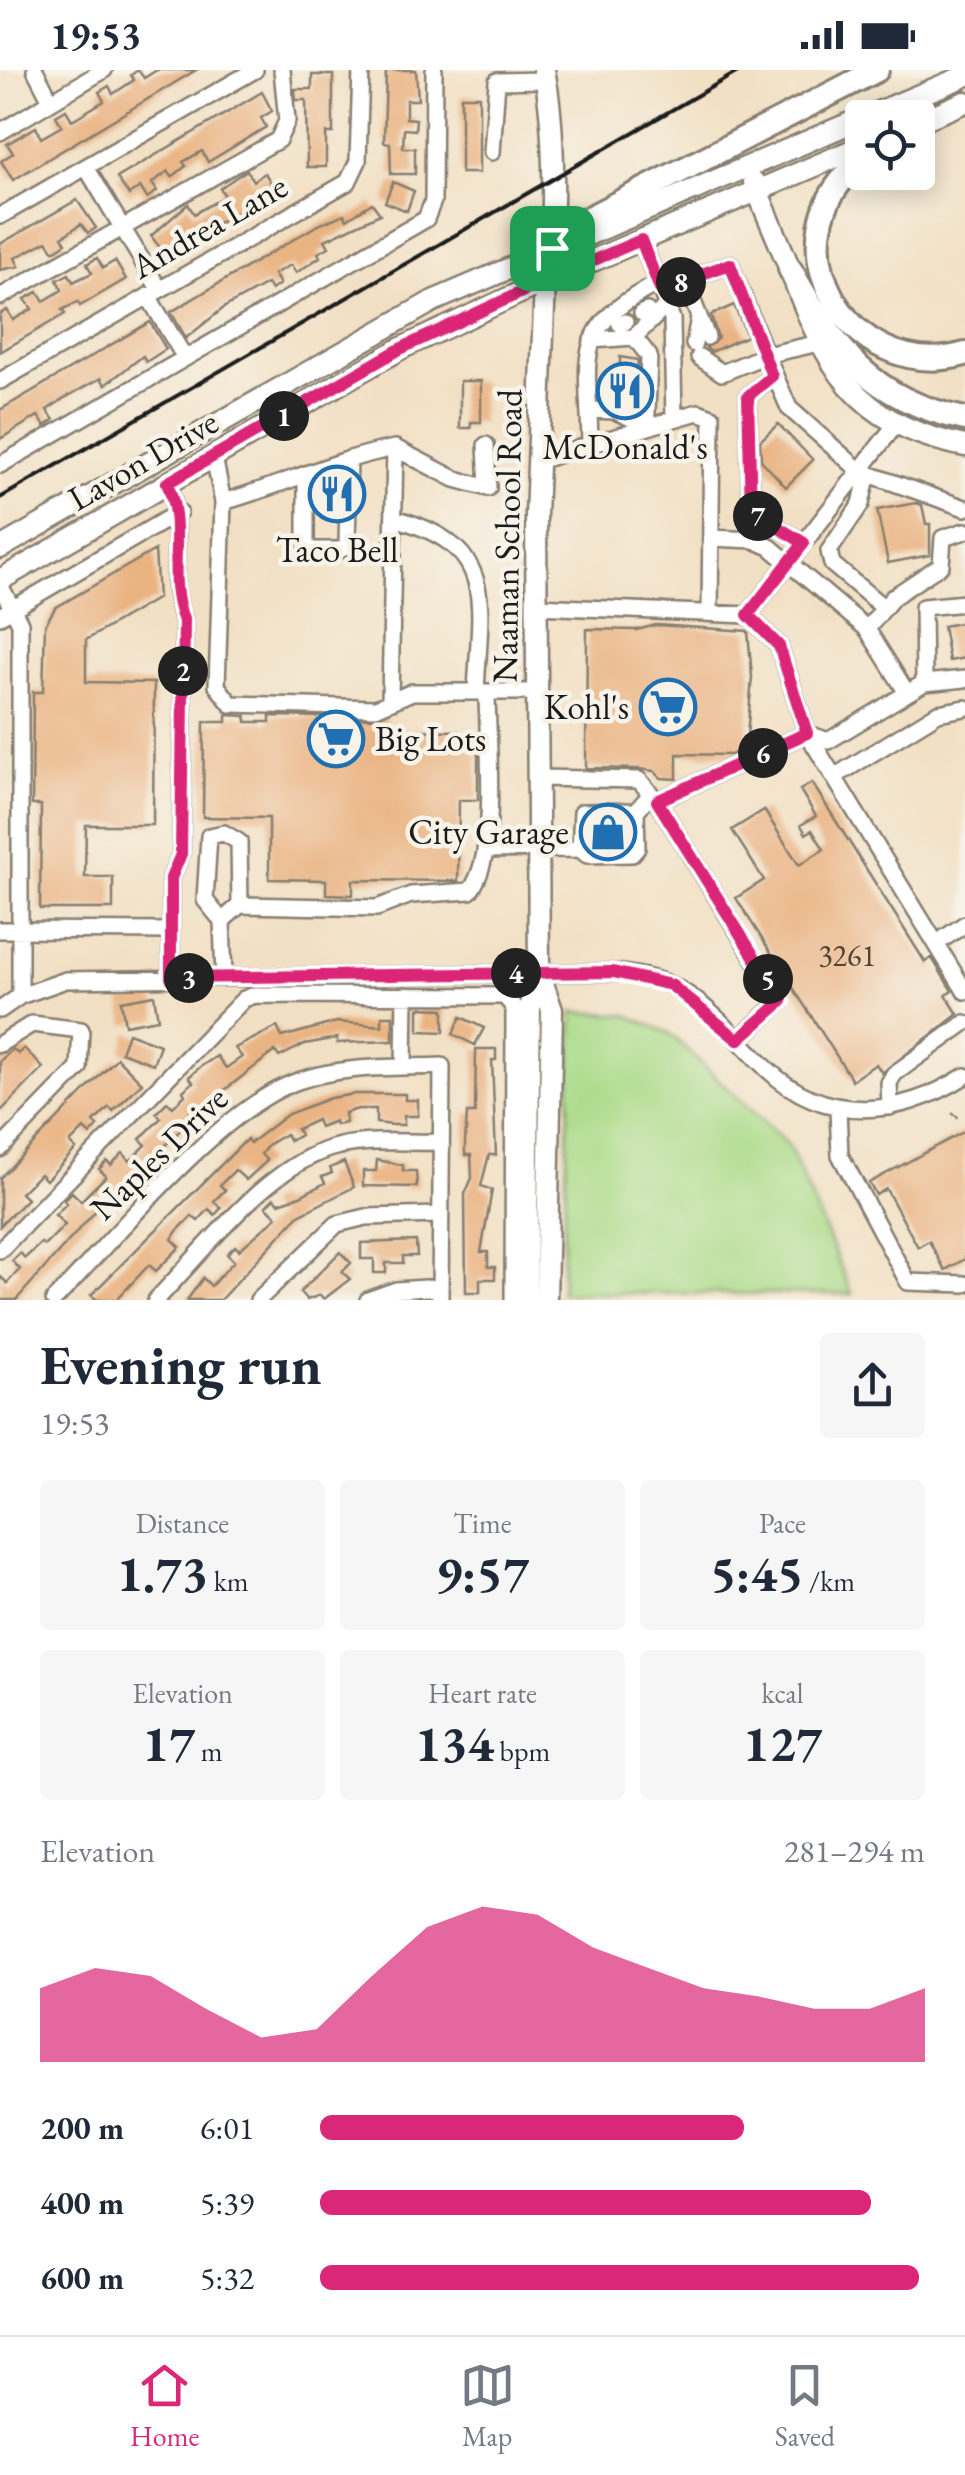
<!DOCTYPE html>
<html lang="en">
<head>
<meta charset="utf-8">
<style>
	body { margin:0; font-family:"EB Garamond",serif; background:#f6f6f7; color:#1f2937; height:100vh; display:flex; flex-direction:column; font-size:38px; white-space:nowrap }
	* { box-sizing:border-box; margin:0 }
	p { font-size:32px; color:#747a83 }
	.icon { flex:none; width:55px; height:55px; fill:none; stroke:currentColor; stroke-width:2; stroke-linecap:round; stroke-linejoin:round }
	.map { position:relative; height:1230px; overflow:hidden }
	.sheet { display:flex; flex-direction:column; background:#fff; flex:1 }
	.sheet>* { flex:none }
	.controls { position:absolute; left:845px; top:30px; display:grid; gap:20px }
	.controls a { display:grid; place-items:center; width:90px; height:90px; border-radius:10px; background:#fff; box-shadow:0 5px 25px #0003; font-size:50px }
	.pin { position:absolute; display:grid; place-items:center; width:85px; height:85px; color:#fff; margin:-42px; border-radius:20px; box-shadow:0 5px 15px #0006 }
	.km { position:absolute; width:50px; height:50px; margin:-25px; border-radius:50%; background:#222; color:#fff; font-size:28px; line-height:50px; text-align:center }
	.round { display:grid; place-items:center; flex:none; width:105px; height:105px; border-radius:10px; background:#f6f6f7 }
	.overview { display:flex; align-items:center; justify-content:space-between; height:170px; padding:0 40px }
	h1 { font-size:55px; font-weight:700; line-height:75px }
	.stats { display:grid; grid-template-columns:repeat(3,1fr); gap:15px; height:170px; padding:10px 40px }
	.stats div { display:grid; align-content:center; border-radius:10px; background:#f6f6f7; text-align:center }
	.stats b { font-size:50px; font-weight:700 }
	.stats small { font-size:28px; font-weight:400 }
	.stats p { font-size:28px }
	.chart { height:280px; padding:20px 40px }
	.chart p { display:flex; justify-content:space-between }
	.chart svg { width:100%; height:180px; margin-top:10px; fill:#db2777; opacity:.7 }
	ul { padding:0 40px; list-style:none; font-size:32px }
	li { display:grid; grid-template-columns:160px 120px 1fr; align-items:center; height:75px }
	li i { height:25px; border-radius:12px; background:#db2777 }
	.status { display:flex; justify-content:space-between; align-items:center; height:70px; padding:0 50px; background:#fff; direction:ltr }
	.status svg { height:28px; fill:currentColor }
	.tab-bar { display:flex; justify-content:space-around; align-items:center; height:140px; border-top:2px solid #e0e1e3; background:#fff; font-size:28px; color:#747a83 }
	.tab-bar a { display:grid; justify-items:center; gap:5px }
	.tab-bar .current { color:#db2777 }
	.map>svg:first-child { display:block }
	.green { fill:#aadb89; stroke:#637c52; stroke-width:2.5 }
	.building { fill:#eab382 }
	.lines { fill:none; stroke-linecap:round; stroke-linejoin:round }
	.minor-casing { stroke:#877e70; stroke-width:20 }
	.major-casing { stroke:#877e70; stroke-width:25 }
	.highway-casing { stroke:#877e70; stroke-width:28 }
	.path { stroke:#877e70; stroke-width:2.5; stroke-dasharray:8 8; stroke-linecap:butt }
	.minor { stroke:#fff; stroke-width:15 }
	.major { stroke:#fff; stroke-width:20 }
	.highway { stroke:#fff; stroke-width:22 }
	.rail { stroke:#1c1c1c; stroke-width:4 }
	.route-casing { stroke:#fff; stroke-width:20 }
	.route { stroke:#db2777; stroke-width:12 }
	.labels { text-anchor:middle; stroke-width:9; stroke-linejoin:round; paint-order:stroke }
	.number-label { font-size:30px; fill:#504236 }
	.street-label { font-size:35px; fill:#1c1c1c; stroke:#f7f3e8 }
	.poi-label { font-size:35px; fill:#1c1c1c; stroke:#f7f3e8 }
</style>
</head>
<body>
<div class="status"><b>19:53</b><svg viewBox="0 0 49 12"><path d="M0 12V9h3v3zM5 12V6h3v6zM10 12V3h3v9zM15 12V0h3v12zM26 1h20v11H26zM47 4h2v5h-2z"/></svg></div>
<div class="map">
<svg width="965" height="1230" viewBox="0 0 965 1230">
	<rect width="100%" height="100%" fill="#f7f3e8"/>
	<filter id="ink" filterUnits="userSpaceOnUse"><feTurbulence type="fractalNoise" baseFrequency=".01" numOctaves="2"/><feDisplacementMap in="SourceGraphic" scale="20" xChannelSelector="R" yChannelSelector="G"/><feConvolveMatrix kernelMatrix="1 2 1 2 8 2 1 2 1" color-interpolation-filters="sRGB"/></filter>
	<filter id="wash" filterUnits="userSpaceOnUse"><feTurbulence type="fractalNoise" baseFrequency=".0048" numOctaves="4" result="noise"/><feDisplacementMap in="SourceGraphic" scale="40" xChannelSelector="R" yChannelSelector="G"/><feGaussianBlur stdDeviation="2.25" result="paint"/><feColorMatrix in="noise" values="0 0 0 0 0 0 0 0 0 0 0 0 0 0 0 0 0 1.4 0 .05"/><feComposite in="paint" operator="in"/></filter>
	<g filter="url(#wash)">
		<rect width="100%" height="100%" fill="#f2e0c4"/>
		<!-- green -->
		<path class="green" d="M 573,942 L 627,945 L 669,963 L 789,1076 L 852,1224 L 561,1223 Z"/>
		<g id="blocks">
			<!-- building -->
			<path class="building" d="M 138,0 L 144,8 L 157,0 L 196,0 L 13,110 L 1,91 L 13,83 L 7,74 L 36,57 L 41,68 L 62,56 L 56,46 L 66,40 L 72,50 L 104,31 L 99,22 L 109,16 L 113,24 L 134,10 L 131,5 Z
				M 386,0 L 416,0 L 418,30 L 406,30 L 406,48 L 416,49 L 415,60 L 404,59 L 403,78 L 415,78 L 415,104 L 391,104 L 390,73 L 384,72 Z
				M 312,5 L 333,5 L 333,63 L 326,63 L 326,97 L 307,97 L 306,30 L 296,30 L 295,19 L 312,19 Z
				M 262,22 L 272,41 L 261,48 L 266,57 L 208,92 L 202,81 L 183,92 L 186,96 L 172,107 L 168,101 L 152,113 L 157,121 L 147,128 L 140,117 L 129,125 L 117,108 Z
				M 461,26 L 479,26 L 479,103 L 461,103 Z
				M 247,100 L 253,111 L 265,103 L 276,121 L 164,183 L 151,166 L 188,134 L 194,144 L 225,126 L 220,118 Z
				M 393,112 L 414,121 L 407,141 L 385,132 Z
				M 77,130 L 96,158 L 88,163 L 81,154 L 62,167 L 66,173 L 54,181 L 47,171 L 15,188 L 19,196 L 0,200 L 0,174 Z
				M 372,133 L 380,144 L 325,170 L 329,177 L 318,183 L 320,187 L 296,203 L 291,195 L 274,204 L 280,214 L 271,220 L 267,214 L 225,237 L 186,268 L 171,242 L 316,156 L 344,144 L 347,149 Z
				M 97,188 L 103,198 L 115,191 L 126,209 L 80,236 L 78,232 L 62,240 L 65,244 L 0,282 L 0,244 L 7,240 L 13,250 L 32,239 L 25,229 L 38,222 L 44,231 L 62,220 L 57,210 L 69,204 L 73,212 L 92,203 L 87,194 Z
				M 734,235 L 747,266 L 711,282 L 706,278 L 718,268 L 711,245 Z
				M 150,252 L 166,279 L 146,292 L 143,286 L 105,315 L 101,308 L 63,329 L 47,340 L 54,350 L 45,356 L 38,346 L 0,369 L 0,340 Z
				M 620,287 L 638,290 L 633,337 L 606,329 L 606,305 L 620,305 Z
				M 460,311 L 481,311 L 481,352 L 471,352 L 471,358 L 460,358 Z
				M 778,354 L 813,390 L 786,417 L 761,390 L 760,371 Z
				M 337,405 L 336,444 L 328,444 L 328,408 Z
				M 916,433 L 922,435 L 926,454 L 930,454 L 930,485 L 888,493 L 877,440 Z
				M 155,480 L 158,528 L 86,570 L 86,612 L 154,613 L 153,755 L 86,755 L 85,807 L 113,807 L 113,839 L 40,839 L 41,735 L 32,735 L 33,622 L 43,622 L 45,555 L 55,538 Z
				M 965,552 L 965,588 L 949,591 L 943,556 Z
				M 656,555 L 748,561 L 752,607 L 746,678 L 731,685 L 677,684 L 677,709 L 661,708 L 654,701 L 639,699 L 586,698 L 587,559 L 637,560 Z
				M 227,645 L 246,646 L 246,652 L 270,652 L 270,646 L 386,648 L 386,660 L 459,661 L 459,676 L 478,676 L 478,730 L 459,730 L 458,811 L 353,810 L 353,825 L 326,824 L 326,810 L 269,809 L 269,748 L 203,747 L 204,652 L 227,652 Z
				M 812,713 L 925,892 L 932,888 L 952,921 L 946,925 L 958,944 L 882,1003 L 876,994 L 852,1010 L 736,828 L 764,810 L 732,760 L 764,740 L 799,795 L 824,779 L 812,760 L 806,764 L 801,755 L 816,746 L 800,720 Z
				M 625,752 L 626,773 L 592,774 L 593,753 Z
				M 154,925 L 158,949 L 125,955 L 121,931 Z
				M 419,938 L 444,939 L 444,962 L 419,961 Z
				M 382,946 L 393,946 L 393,971 L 337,973 L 337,968 L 305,974 L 279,987 L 275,981 L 199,1040 L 196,1037 L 181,1051 L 185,1055 L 121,1121 L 117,1117 L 16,1230 L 0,1230 L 0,1206 L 7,1213 L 20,1199 L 12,1191 L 20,1183 L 25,1188 L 41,1173 L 44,1176 L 65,1155 L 55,1145 L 67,1133 L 64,1130 L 72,1122 L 81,1131 L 106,1106 L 99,1099 L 107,1091 L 111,1095 L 123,1083 L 130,1091 L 146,1075 L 140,1069 L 161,1048 L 156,1043 L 167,1032 L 173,1037 L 185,1025 L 183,1021 L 193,1012 L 189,1007 L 200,997 L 217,986 L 226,998 L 242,987 L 235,978 L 277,957 L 282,967 L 337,952 L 382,956 Z
				M 461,947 L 484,958 L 475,975 L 453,964 Z
				M 128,963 L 160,975 L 153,994 L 121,982 Z
				M 24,978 L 43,998 L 0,1042 L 0,991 L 13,979 L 18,984 Z
				M 476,979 L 496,979 L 496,990 L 492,990 L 496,1085 L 489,1085 L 481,1116 L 492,1120 L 481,1182 L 488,1182 L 488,1197 L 495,1197 L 495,1209 L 480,1209 L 480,1222 L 466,1222 L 465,1124 L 472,1108 L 471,1085 L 465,1085 L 465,1073 L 467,1043 L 475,1043 Z
				M 117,988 L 142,1013 L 113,1041 L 109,1037 L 94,1052 L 98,1056 L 90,1065 L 84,1059 L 70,1073 L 76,1079 L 46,1110 L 40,1104 L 21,1123 L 27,1129 L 0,1156 L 0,1108 Z
				M 355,1024 L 405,1024 L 405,1030 L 418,1030 L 418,1046 L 404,1046 L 404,1055 L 393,1055 L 376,1053 L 376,1039 L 358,1039 L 345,1043 L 346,1053 L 336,1055 L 335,1051 L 320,1057 L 317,1050 L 297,1059 L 300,1065 L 290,1071 L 286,1064 L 269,1074 L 261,1084 L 267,1091 L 246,1110 L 235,1100 L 220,1115 L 225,1120 L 214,1131 L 221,1138 L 215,1145 L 209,1139 L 198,1151 L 192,1146 L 177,1161 L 172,1169 L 180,1177 L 156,1201 L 149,1195 L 116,1230 L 97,1230 L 91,1225 L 247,1069 L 250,1073 L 288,1044 L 330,1028 Z
				M 965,1061 L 965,1189 L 945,1200 L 929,1171 L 918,1177 L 886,1119 L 876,1125 L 869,1113 Z
				M 377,1090 L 403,1095 L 403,1101 L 416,1101 L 417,1117 L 363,1116 L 363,1101 L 376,1101 Z
				M 344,1092 L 354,1117 L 299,1145 L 220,1230 L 187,1230 L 203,1208 L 211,1216 L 225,1201 L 234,1191 L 227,1184 L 235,1176 L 239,1180 L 277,1147 L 266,1136 L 274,1128 L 279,1133 L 300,1126 L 325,1113 L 322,1107 L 332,1103 L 330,1098 Z
				M 416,1171 L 417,1186 L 403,1186 L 403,1193 L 386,1193 L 386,1203 L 374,1203 L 374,1189 L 361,1189 L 361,1173 Z
				M 340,1182 L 351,1193 L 342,1202 L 350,1209 L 324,1229 L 320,1225 L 307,1230 L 300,1222 Z"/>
		</g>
	</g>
	<g filter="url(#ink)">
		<use href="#blocks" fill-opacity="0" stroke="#877e70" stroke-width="2.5"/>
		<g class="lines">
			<!-- minor casing -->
			<g class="minor-casing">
				<path id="minor" d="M 35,0 L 51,31
					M 0,62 L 104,0
					M 492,82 L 497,11 L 542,10
					M 86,97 L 159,219
					M 0,146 L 255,0
					M 685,211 L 707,267
					M 660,219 L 730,194 L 766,285 L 722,303 L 699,287
					M 148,226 L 185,288
					M 0,227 L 278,70 L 287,51 L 282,0
					M 642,243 L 647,241
					M 620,254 L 625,252
					M 592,270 L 634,267 L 667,235
					M 819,273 L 766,285 L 789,338 L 860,401 L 965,438
					M 694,274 L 699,247
					M 772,306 L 748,326 L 751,441 L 804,473
					M 0,311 L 348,112 L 358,91 L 361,0
					M 590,340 L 615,341 L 633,349 L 647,344 L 649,286 L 634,267
					M 674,349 L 698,342 L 712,347 L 710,543
					M 590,375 C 589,286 569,259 658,213
					M 214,387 L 223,432 C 281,416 335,389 395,378 L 455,409 L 488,418 L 486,375
					M 538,391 L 674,349 L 672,249 L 641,170
					M 0,395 L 426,149 L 433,131 L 434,0
					M 868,403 L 861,434 L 829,481 L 832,494 L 884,538
					M 306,404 L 306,480 L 340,480 L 347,475 L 349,389
					M 223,432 L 217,616 L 231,634 L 376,638 L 412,622 L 537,622
					M 394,448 C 499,477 480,530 476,622
					M 711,468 L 754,470 L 770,477 L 867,559
					M 0,515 L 20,553 L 20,926
					M 537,536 L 748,545 L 896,354
					M 0,546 L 179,442
					M 924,613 L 923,537 L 965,533
					M 907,623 L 867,559 L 893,527 L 941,495 L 943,468 L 965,461
					M 390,631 L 395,378
					M 807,663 L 965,921
					M 807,663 L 828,671 L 924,613 L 965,609
					M 834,707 L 938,643 L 965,638
					M 538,708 L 639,710 L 657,731 L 807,663 L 779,576 L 748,545
					M 657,731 L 781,931 L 738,970
					M 580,779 L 587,785 L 632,784 L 637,778 L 636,741
					M 485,780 L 580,779 L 582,742 L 636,741 L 651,724
					M 240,835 L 377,838 L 411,825 L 470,821 C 500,782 487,673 487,622
					M 222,851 L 240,835 L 239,772 L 224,763 L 209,766 L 205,830 L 222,851 L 224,908
					M 0,860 L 171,861 L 171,808 L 181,784 L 184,551 C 164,505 188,463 167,413
					M 937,873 L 965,854
					M 171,908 L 171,861
					M 0,940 L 20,926 L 66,910 L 613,902 C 633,904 654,907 673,916 C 710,935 737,970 766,998 C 825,1055 900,1047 965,1006
					M 0,974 L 32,954 L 81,960 L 79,998 L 0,1079
					M 404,997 L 405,925
					M 890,1037 L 889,1013 L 894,1004 L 965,953
					M 838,1040 L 840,1085 L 908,1212 L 965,1214
					M 0,1180 L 244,929 L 255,925 L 504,926 L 514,937 L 513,1230
					M 54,1230 C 115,1168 220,1038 298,1011 C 343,995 394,998 442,996 L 440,1230
					M 156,1230 C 205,1180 270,1091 340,1076 C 372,1069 409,1073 441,1072
					M 258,1230 L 337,1154 L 366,1147 L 440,1145
					M 368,1230 L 396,1220 L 440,1217"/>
			</g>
			<!-- major casing -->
			<g class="major-casing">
				<path id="major" d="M 864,48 L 965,6
					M 918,52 L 965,32
					M 754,112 C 765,141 778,169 789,197 C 827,297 852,353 965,376
					M 0,478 L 433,231 L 862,48
					M 0,510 L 400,279 L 545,211 L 862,76
					M 539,902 L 552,940 L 546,1230
					M 526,1230 L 530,935 L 539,902 L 536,447 L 545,211 C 557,157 555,55 544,0"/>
			</g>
			<!-- highway casing -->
			<g class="highway-casing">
				<path id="highway" d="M 862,91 C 764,165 847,317 965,284
					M 540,183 L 577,154 L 877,0
					M 790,199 C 835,279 870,330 965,349"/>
			</g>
			<!-- path -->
			<path class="path" d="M 952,1043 L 965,1052"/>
			<!-- minor -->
			<use href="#minor" class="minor"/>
			<!-- major -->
			<use href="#major" class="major"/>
			<!-- highway -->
			<use href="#highway" class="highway"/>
			<!-- rail -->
			<path class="rail" d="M 0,428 L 741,0"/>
		</g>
	</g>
	<g class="lines" filter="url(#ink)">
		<!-- route casing -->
		<g class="route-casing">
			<path id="route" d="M 552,178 L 545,211 L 400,279 L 167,413 C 187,461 165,505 184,551 L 181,784 L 171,808 L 171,908 L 613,902 L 671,915 L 738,970 L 782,931 L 657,731 L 807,663 L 779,576 L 748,545 L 804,473 L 751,441 L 748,326 L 772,306 L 730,194 L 660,219 L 641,170 L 545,211 L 540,183 L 552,178"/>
		</g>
		<!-- route -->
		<use href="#route" class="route"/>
	</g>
	<!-- icons -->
	<defs>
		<g id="restaurant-ring" transform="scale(2.875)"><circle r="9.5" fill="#f7f3e8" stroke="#1f6fb2" stroke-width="1.5"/><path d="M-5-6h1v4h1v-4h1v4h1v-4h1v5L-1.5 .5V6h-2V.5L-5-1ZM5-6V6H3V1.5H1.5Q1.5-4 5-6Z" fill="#1f6fb2"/></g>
		<g id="supermarket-ring" transform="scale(2.875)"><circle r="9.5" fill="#f7f3e8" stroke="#1f6fb2" stroke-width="1.5"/><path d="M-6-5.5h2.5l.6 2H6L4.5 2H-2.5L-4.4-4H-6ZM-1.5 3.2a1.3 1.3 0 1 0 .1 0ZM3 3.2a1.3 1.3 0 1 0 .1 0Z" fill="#1f6fb2"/></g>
		<g id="shop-ring" transform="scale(2.875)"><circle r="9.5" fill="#f7f3e8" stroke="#1f6fb2" stroke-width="1.5"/><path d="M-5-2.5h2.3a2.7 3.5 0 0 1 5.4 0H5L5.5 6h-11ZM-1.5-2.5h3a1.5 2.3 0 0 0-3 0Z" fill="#1f6fb2"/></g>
	</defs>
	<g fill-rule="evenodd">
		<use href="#restaurant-ring" x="625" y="321"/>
		<use href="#restaurant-ring" x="337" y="424"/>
		<use href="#supermarket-ring" x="668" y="637"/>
		<use href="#supermarket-ring" x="336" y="669"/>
		<use href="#shop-ring" x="608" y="762"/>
	</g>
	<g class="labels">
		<!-- number labels -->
		<g class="number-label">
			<text x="847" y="896">3261</text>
		</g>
		<!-- street labels -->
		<g class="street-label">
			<text transform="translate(209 156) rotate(-30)" y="12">Andrea Lane</text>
			<text transform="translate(143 390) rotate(-30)" y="12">Lavon Drive</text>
			<text transform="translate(507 466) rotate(-89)" y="12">Naaman School Road</text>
			<text transform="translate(159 1083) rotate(-44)" y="12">Naples Drive</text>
		</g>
		<!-- poi labels -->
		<g class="poi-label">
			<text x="625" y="389">McDonald's</text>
			<text x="337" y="492">Taco Bell</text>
			<text x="629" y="649" text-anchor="end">Kohl's</text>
			<text x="375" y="681" text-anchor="start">Big Lots</text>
			<text x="569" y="774" text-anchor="end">City Garage</text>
		</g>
	</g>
</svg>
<div class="controls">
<a><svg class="icon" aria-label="locate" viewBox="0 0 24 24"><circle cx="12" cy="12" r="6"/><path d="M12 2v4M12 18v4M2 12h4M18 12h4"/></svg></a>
</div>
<div class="pin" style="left:552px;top:178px;background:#1e9e55"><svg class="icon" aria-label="arrive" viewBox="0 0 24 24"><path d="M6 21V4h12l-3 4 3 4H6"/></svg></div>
<b class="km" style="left:284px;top:346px">1</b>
<b class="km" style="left:183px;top:601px">2</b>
<b class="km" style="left:189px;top:908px">3</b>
<b class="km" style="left:516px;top:903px">4</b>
<b class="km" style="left:768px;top:909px">5</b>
<b class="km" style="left:763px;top:683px">6</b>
<b class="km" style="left:758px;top:446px">7</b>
<b class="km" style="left:681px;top:212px">8</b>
</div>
<section class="sheet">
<div class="overview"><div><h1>Evening run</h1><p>19:53</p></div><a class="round"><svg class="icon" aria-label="share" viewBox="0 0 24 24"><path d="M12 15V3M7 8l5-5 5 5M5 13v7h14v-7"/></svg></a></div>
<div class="stats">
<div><p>Distance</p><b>1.73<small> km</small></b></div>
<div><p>Time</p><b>9:57</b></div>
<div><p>Pace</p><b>5:45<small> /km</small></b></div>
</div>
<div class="stats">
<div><p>Elevation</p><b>17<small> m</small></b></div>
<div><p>Heart rate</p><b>134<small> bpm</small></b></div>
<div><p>kcal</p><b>127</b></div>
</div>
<div class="chart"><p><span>Elevation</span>281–294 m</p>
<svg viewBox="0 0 160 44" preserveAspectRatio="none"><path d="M0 44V26L10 21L20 23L30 31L40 38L50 36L60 23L70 11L80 6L90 8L100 16L110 21L120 26L130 28L140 31L150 31L160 26V44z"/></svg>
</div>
<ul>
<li><b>200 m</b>6:01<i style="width:70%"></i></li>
<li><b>400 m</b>5:39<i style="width:91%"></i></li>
<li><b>600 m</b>5:32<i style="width:99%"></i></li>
</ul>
</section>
<nav class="tab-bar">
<a class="current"><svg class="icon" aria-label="home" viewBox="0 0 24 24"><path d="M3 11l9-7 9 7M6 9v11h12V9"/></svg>Home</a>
<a><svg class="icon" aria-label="map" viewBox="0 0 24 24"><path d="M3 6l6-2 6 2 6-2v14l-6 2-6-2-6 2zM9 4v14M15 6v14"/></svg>Map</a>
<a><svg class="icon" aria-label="saved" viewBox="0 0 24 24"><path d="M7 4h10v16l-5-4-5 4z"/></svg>Saved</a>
</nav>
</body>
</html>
